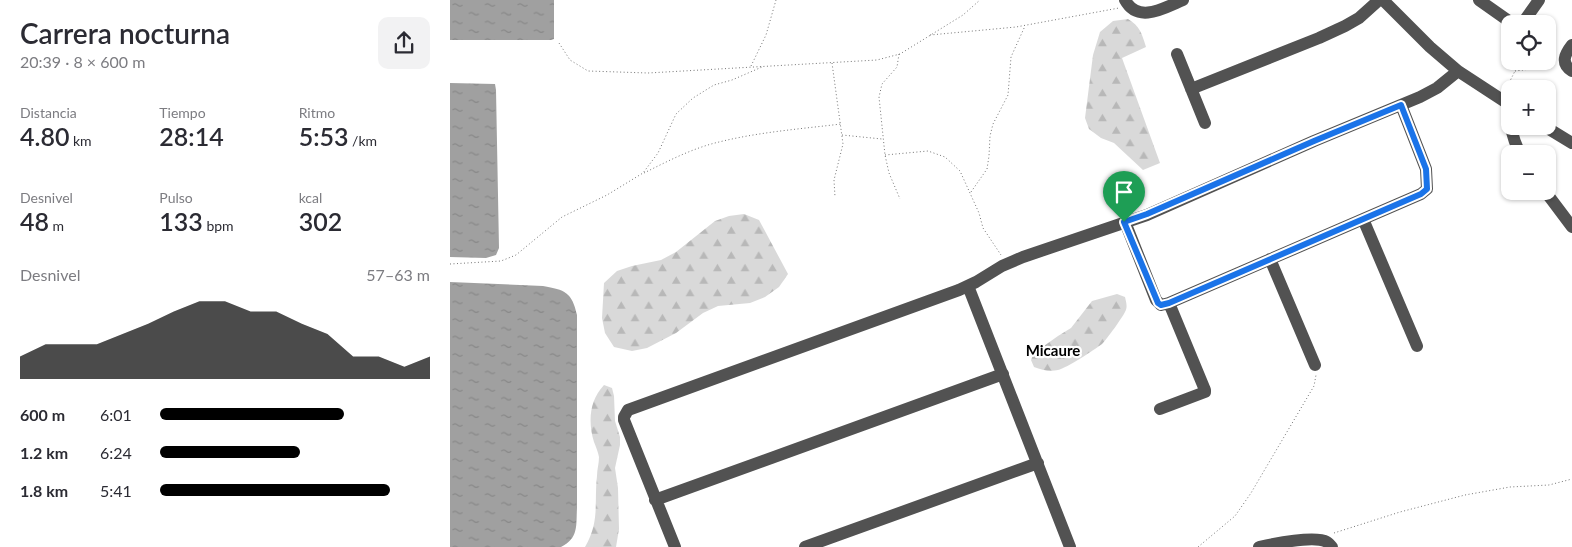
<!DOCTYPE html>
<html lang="es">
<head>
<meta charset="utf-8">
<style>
	body { margin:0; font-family:Lato,sans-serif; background:#f2f2f3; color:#2b2b33; height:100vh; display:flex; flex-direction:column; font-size:19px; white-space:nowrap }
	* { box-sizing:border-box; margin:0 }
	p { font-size:16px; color:#7c7c81 }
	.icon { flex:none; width:28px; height:28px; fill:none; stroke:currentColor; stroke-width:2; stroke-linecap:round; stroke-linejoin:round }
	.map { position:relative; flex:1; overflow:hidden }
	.details { display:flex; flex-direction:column; background:#fff; width:450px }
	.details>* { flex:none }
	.fabs { position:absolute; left:1051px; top:15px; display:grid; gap:10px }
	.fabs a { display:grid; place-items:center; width:55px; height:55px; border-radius:10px; background:#fff; box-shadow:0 1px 4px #0004; font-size:25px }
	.pin { position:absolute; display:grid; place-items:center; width:42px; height:42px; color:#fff; margin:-51px -21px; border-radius:50% 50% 50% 0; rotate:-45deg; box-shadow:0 0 5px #0007 }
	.pin .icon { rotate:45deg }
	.round { display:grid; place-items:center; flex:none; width:52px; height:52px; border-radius:10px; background:#f2f2f3 }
	.overview { display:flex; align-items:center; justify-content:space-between; height:85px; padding:0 20px }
	h1 { font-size:28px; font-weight:600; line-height:38px }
	.stats { display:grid; grid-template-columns:repeat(3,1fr); gap:8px; height:85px; padding:5px 20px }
	.stats div { display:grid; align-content:center }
	.stats b { font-size:25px; font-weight:600 }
	.stats small { font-size:14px; font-weight:400 }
	.stats p { font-size:14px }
	.chart { height:140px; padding:10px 20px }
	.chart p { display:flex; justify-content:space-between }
	.chart svg { width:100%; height:90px; margin-top:5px; fill:#000; opacity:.7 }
	ul { padding:0 20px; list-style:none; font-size:16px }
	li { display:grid; grid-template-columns:80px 60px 1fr; align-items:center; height:38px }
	li i { height:12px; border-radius:6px; background:#000 }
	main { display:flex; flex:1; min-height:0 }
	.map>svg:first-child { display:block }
	.forest { fill:url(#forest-firs) }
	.water { fill:url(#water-ripples) }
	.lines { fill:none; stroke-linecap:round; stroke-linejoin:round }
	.path { stroke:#747474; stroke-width:1; stroke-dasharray:1 2.5; stroke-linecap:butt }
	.minor { stroke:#525252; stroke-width:12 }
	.route-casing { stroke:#fff; stroke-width:10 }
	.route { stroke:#1a73e8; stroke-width:6 }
	.labels { text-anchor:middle; stroke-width:4.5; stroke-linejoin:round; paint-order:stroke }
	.neighbourhood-label { font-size:15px; font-weight:bold; fill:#000; stroke:#fff }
</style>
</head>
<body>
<main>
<section class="details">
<div class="overview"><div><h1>Carrera nocturna</h1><p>20:39 · 8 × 600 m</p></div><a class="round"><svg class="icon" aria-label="share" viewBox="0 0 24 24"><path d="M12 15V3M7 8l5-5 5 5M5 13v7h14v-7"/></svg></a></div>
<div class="stats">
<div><p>Distancia</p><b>4.80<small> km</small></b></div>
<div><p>Tiempo</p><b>28:14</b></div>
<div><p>Ritmo</p><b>5:53<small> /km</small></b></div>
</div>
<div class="stats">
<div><p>Desnivel</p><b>48<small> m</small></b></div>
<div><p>Pulso</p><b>133<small> bpm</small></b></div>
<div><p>kcal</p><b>302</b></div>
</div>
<div class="chart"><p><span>Desnivel</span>57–63 m</p>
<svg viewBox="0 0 160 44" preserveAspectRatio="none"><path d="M0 44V33L10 27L20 27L30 27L40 22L50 17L60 11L70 6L80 6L90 11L100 11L110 17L120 22L130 33L140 33L150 38L160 33V44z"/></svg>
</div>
<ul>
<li><b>600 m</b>6:01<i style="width:68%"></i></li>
<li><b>1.2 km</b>6:24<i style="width:52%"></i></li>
<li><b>1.8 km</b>5:41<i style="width:85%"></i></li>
</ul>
</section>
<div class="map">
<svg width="1122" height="547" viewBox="0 0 1122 547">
	<defs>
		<pattern id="forest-firs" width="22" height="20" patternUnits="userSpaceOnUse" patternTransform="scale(1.25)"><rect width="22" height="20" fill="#d9d9d9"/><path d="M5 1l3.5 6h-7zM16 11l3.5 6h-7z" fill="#b8b8b8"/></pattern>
		<pattern id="water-ripples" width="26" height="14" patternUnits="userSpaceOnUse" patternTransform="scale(1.25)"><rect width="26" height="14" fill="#a0a0a0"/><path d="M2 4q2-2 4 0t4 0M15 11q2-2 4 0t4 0" fill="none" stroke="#888"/></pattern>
	</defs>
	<rect width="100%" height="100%" fill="#fff"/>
	<!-- forest -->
	<path class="forest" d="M 678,19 C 690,26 692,34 696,47 L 672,58 L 710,163 L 693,170 L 664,143 L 651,138 L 639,129 L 635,118 L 643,55 L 650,32 L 663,21 Z
		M 294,214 L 309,220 L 338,274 L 329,287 L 315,297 L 300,303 L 268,306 L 253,313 L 226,333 L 197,348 L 182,351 L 164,347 L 155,333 L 152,318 L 154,283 L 167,271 L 182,266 L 211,260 L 226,252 L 265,221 L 279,216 Z
		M 667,294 L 675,297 C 676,302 678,307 675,312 C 672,318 657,339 652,344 C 644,350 617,368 608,370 C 600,372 592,370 584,367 L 581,360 L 584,353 L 608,336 L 621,328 L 642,301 Z
		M 154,385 L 162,388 L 164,396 L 165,421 L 170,437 L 170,445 L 165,468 L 168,488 L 169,529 L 166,547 L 135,547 C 150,521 144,504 147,476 C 147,469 149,464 149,457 C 148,452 146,447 144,442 C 138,422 139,401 154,385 Z"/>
	<!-- water -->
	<path class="water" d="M 0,0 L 104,0 L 104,39 L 101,40 L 0,40 Z
		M 0,83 L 45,84 L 46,90 L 49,248 L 46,255 L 36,258 L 0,257 Z
		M 0,282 L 93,286 C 115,290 122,292 127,315 L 127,508 C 126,525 129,538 111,547 L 0,547 Z"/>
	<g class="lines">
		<!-- path -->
		<path class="path" d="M 480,35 L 566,27 L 669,8
			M 109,43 L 120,60 L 138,71 L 198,73 L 427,60 L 450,54 L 513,15 L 530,0
			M 449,54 L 447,67 L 432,84 L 429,97 L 435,155 L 439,173 L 450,199
			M 382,63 L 393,144 L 384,180 L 385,197
			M 301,66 L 316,35 L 326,0
			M 1065,71 L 1088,68 L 1103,62
			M 1056,89 L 1065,71 L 1065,61
			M 392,135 L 432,139
			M 435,155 L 478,151 L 495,157 L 510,171 L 529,213 L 533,228 L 551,255
			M 194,173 C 218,161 243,148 269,142 C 309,132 350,129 391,124
			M 521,192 L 537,169 L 539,156 L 540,136 L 543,124 L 558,95 L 561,57 L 575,26
			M 0,264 L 51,261 L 66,255 L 112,217 L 157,195 L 193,173 L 208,153 L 226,114 L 243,98 L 264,85 L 282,80 L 312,67
			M 884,533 L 950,512 L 1015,495 L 1060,487 L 1099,485 L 1122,479
			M 748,547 L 785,516 L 801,493 L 864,386 L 866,375"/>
		<!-- minor -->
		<path class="minor" d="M 675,0 C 688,24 714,8 733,0
			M 933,0 L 980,47 L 1008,71 L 1060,105
			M 1029,0 L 1063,24
			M 1072,24 L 1089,0
			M 1122,45 C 1115,54 1110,63 1122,71
			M 727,54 L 755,123
			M 741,89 L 869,38 L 895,26 L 909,18 L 929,0
			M 1058,103 C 1058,122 1062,137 1070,154
			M 1094,126 L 1122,143
			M 1095,191 L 1122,227
			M 913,219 L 967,346
			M 675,222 L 706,300 L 711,305 L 719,303 L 971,194 L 977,189 L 976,169 L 951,105
			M 820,259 L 865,365
			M 518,286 L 620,547
			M 710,409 L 755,392 L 755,390 L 719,303
			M 205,500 L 553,374
			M 225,547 L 174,420 L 174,417 L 178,410 L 509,290 L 526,282 L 552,266 L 573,257 L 697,215 L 864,141 L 970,97 L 987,88 L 1008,71
			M 355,547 L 588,463
			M 809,547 C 823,544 864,535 877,542 C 878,542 881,546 882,547"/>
	</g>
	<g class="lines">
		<!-- route casing -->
		<g class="route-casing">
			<path id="route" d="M 951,105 L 976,169 L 977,189 L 971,194 L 719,303 L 711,305 L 708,303 L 674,222 L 697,214 L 864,141 Z"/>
		</g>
		<!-- route -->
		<use href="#route" class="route"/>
	</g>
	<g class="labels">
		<!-- neighbourhood labels -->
		<g class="neighbourhood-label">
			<text x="603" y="356">Micaure</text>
		</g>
	</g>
</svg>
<div class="fabs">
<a><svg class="icon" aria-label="locate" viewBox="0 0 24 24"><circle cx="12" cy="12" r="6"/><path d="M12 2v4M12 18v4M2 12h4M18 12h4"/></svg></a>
<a>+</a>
<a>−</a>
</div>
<div class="pin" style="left:674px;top:222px;background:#1e9e55"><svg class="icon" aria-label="arrive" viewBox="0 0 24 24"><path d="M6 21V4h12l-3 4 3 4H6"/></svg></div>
</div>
</main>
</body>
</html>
